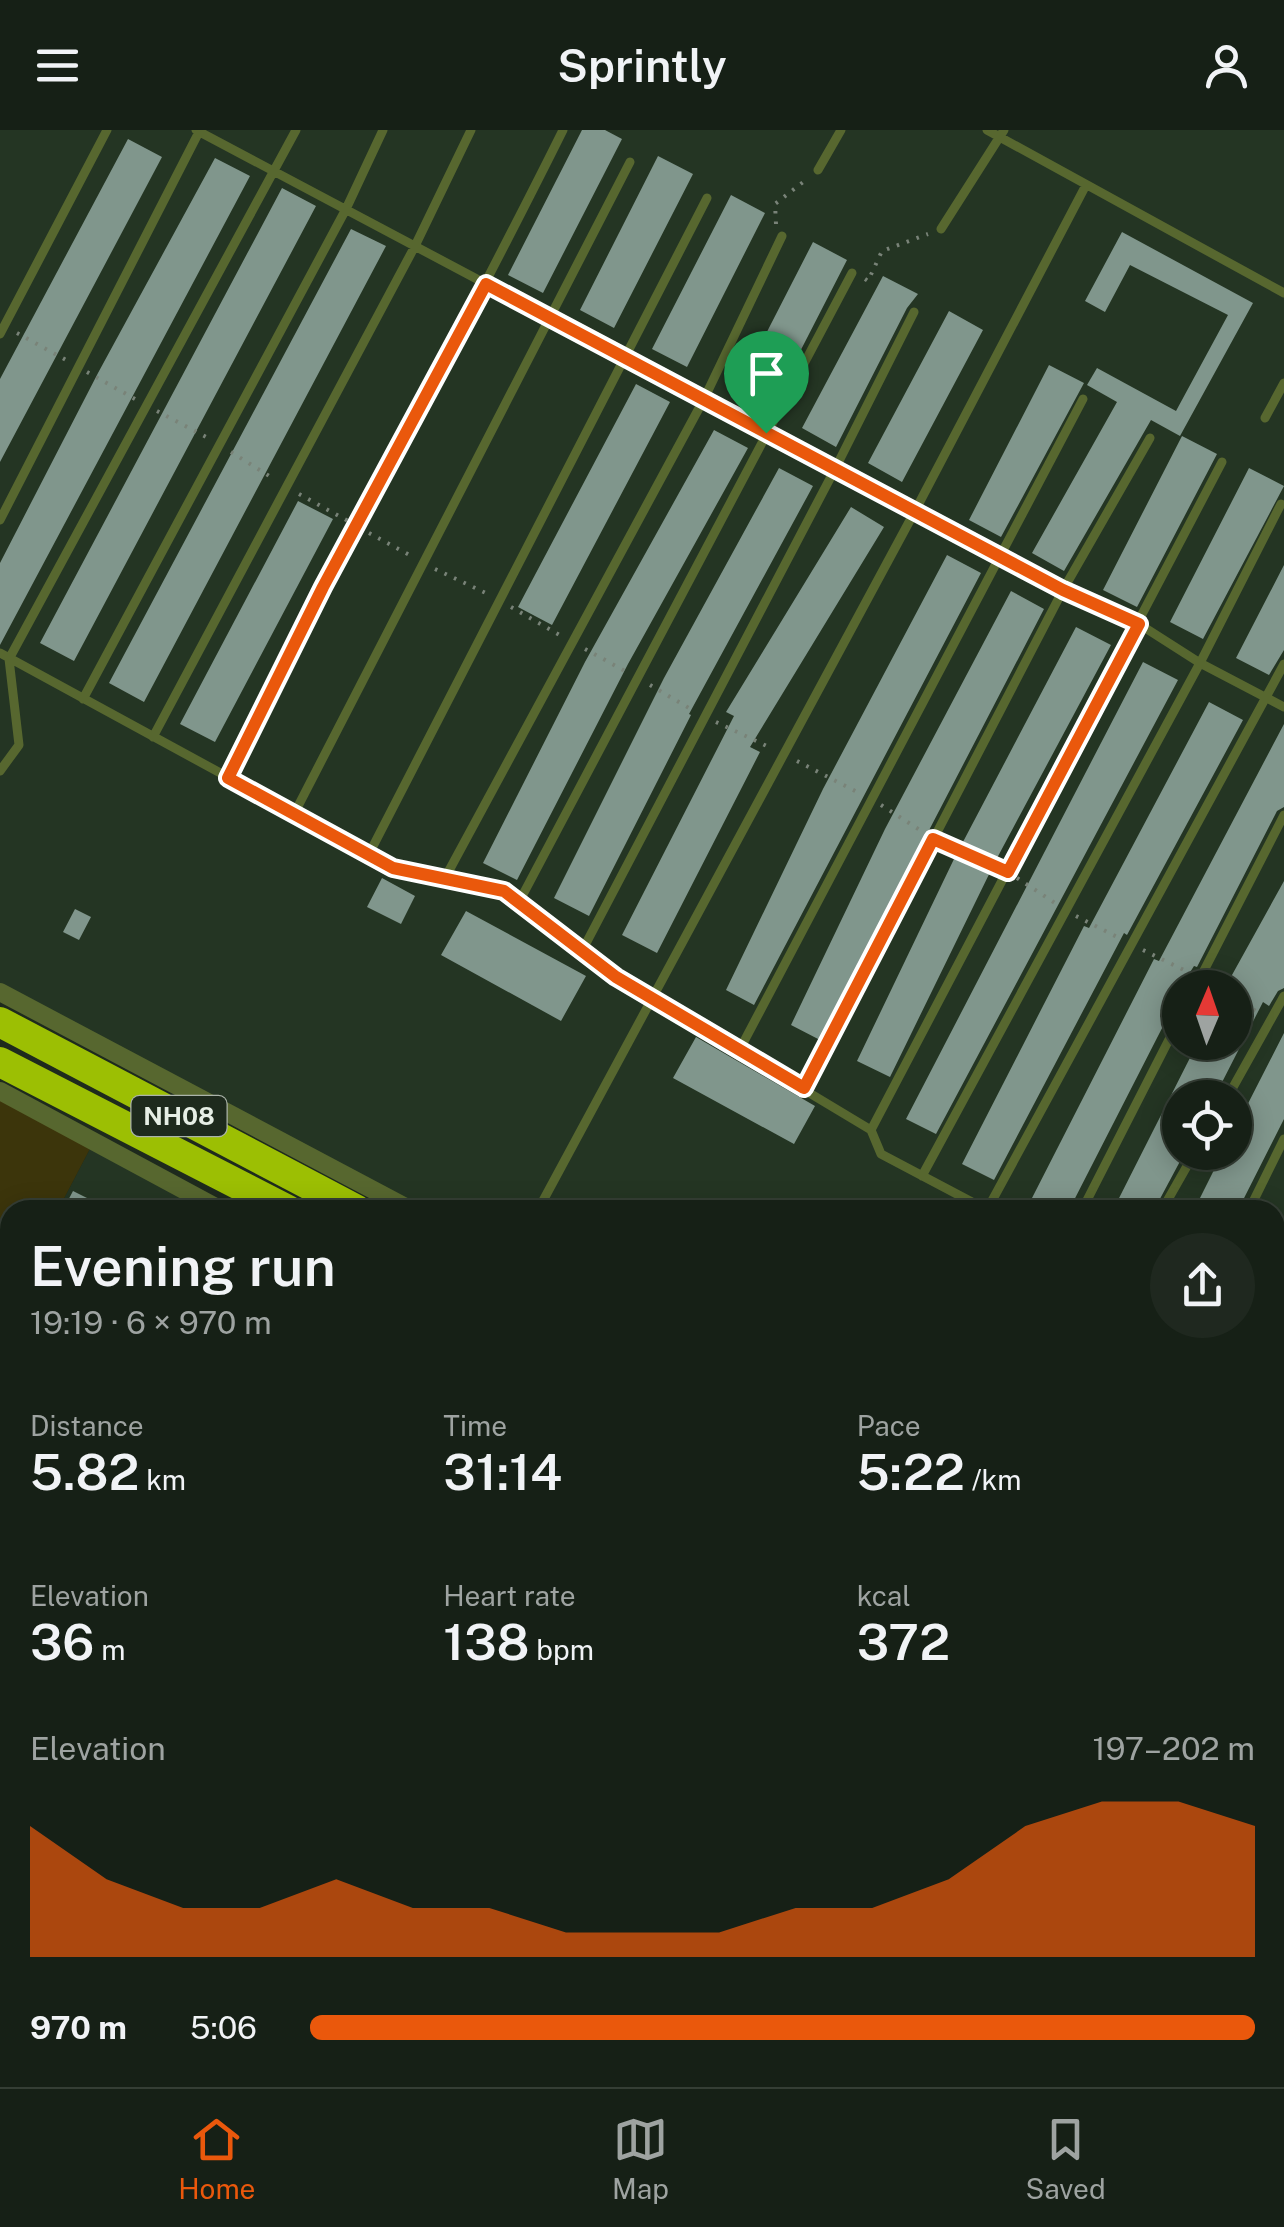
<!DOCTYPE html>
<html lang="en">
<head>
<meta charset="utf-8">
<style>
	body { margin:0; font-family:"Public Sans",sans-serif; background:#1f281f; color:#f1f3f6; height:100vh; display:flex; flex-direction:column; font-size:38px; white-space:nowrap }
	* { box-sizing:border-box; margin:0 }
	p { font-size:32px; color:#9ea3a1 }
	.icon { flex:none; width:55px; height:55px; fill:none; stroke:currentColor; stroke-width:2; stroke-linecap:round; stroke-linejoin:round }
	.map { position:relative; flex:1; overflow:hidden }
	.details { position:absolute; left:0px; top:1070px; width:1285px; height:888px; display:flex; flex-direction:column; background:#162016; border-radius:30px 30px 0 0; box-shadow:0 5px 25px #0003,0 0 0 2px #353e35 }
	.details>* { flex:none }
	.needle { width:65px; rotate:2deg }
	.fabs { position:absolute; left:1162px; top:840px; display:grid; gap:20px }
	.fabs a { display:grid; place-items:center; width:90px; height:90px; border-radius:50%; background:#162016; box-shadow:0 5px 25px #0003,0 0 0 2px #353e35; font-size:50px }
	.pin { position:absolute; display:grid; place-items:center; width:85px; height:85px; color:#fff; margin:-102px -42px; border-radius:50% 50% 50% 0; rotate:-45deg; box-shadow:0 0 10px #0007 }
	.pin .icon { rotate:45deg }
	.round { display:grid; place-items:center; flex:none; width:105px; height:105px; border-radius:52px; background:#1f281f }
	.overview { display:flex; align-items:center; justify-content:space-between; height:170px; padding:0 30px }
	h1 { font-size:55px; font-weight:600; line-height:75px }
	.metrics { display:grid; grid-template-columns:repeat(3,1fr); gap:15px; height:170px; padding:10px 30px }
	.metrics div { display:grid; align-content:center }
	.metrics b { font-size:50px; font-weight:600 }
	.metrics small { font-size:28px; font-weight:400 }
	.metrics p { font-size:28px }
	.chart { height:280px; padding:20px 30px }
	.chart p { display:flex; justify-content:space-between }
	.chart svg { width:100%; height:180px; margin-top:10px; fill:#ea580c; opacity:.7 }
	ul { padding:0 30px; list-style:none; font-size:32px }
	li { display:grid; grid-template-columns:160px 120px 1fr; align-items:center; height:75px }
	li i { height:25px; border-radius:12px; background:#ea580c }
	header { display:flex; justify-content:space-between; align-items:center; height:130px; padding:0 30px; background:#162016; font-size:45px; font-weight:600 }
	.tab-bar { display:flex; justify-content:space-around; align-items:center; height:140px; border-top:2px solid #353e35; background:#162016; font-size:28px; color:#9ea3a1 }
	.tab-bar a { display:grid; justify-items:center; gap:5px }
	.tab-bar .selected { color:#ea580c }
	.map>svg:first-child { display:block }
	.built { fill:#243523; fill-rule:evenodd }
	.green { fill:#3c350b }
	.building { fill:#80968c }
	.lines { fill:none; stroke-linecap:round; stroke-linejoin:round }
	.path { stroke:#798378; stroke-width:4; stroke-dasharray:2.5 8; stroke-linecap:butt }
	.lane { stroke:#57672f; stroke-width:9 }
	.street { stroke:#57672f; stroke-width:18 }
	.highway { stroke:#9cbf03; stroke-width:30 }
	.route-casing { stroke:#fff; stroke-width:20 }
	.route { stroke:#ea580c; stroke-width:12 }
	.labels { text-anchor:middle; stroke-width:10; stroke-linejoin:round; paint-order:stroke }
	.shield { fill:#1e2a1d; stroke:#aab3a9; stroke-width:2.5 }
	.shield-label { font-size:25px; font-weight:bold; fill:#e6eee5 }
</style>
</head>
<body>
<header><svg class="icon" aria-label="menu" viewBox="0 0 24 24"><path d="M4 6h16M4 12h16M4 18h16"/></svg>Sprintly<svg class="icon" aria-label="person" viewBox="0 0 24 24"><circle cx="12" cy="8" r="4"/><path d="M4 21q1-7 8-7t8 7"/></svg></header>
<div class="map">
<svg width="1284" height="1957" viewBox="0 0 1284 1957">
	<rect width="100%" height="100%" fill="#1e2a1d"/>
	<!-- built -->
	<path class="built" d="M 0,0 L 1284,0 L 1284,1540 L 1275,1535 L 1275,1080 L 411,1080 L 0,862 ZM 1180,858 L 1235,858 L 1235,912 L 1180,912 ZM 1180,968 L 1235,968 L 1235,1022 L 1180,1022 Z
		M 94,1011 L 221,1080 L 58,1080 Z
		M 1275,1637 L 1284,1642 L 1284,1871 L 1275,1896 Z
		M 763,1948 L 1257,1948 L 1254,1957 L 771,1957 Z"/>
	<!-- green -->
	<path class="green" d="M 0,961 L 94,1011 L 58,1080 L 10,1080 L 10,1948 L 763,1948 L 771,1957 L 0,1957 Z"/>
	<!-- building -->
	<path class="building" d="M 582,0 L 605,0 L 622,9 L 543,163 L 508,145 Z
		M 128,9 L 162,27 L 0,332 L 0,249 Z
		M 658,26 L 693,44 L 614,198 L 580,180 Z
		M 215,28 L 250,46 L 0,515 L 0,433 L 98,243 Z
		M 282,58 L 316,76 L 74,531 L 40,513 Z
		M 731,65 L 765,83 L 687,237 L 652,219 Z
		M 351,99 L 386,116 L 144,572 L 109,553 Z
		M 1122,102 L 1253,173 L 1180,306 L 1151,290 L 1064,441 L 1032,423 L 1117,272 L 1087,255 L 1097,238 L 1176,281 L 1228,185 L 1130,135 L 1105,182 L 1085,171 Z
		M 813,112 L 847,130 L 768,284 L 734,266 Z
		M 883,146 L 918,164 L 907,178 L 836,317 L 802,298 Z
		M 949,181 L 983,200 L 902,352 L 868,333 Z
		M 1049,235 L 1084,253 L 1001,407 L 969,390 Z
		M 636,254 L 670,272 L 552,495 L 518,477 Z
		M 714,300 L 748,318 L 628,534 L 517,750 L 483,733 L 585,532 Z
		M 1182,306 L 1217,324 L 1137,477 L 1103,460 Z
		M 779,338 L 813,356 L 689,584 L 691,585 L 589,786 L 554,768 L 664,548 Z
		M 1249,338 L 1284,356 L 1203,509 L 1170,492 Z
		M 298,371 L 333,389 L 215,612 L 180,594 Z
		M 851,377 L 884,397 L 750,617 L 760,622 L 657,823 L 622,805 L 734,586 L 726,582 Z
		M 947,425 L 981,443 L 754,875 L 726,860 L 823,659 Z
		M 1284,435 L 1284,520 L 1269,545 L 1236,528 Z
		M 1011,461 L 1044,479 L 820,910 L 791,895 L 885,699 Z
		M 1076,497 L 1111,515 L 996,730 L 890,947 L 857,931 L 954,729 Z
		M 1143,532 L 1178,550 L 936,1004 L 906,989 Z
		M 1209,572 L 1243,590 L 1127,805 L 1124,803 L 994,1050 L 962,1034 L 1084,796 L 1089,798 Z
		M 1284,594 L 1284,677 L 1277,681 L 1197,837 L 1194,836 L 1180,858 L 1180,863 L 1069,1080 L 1056,1080 L 1032,1068 L 1154,829 L 1159,831 Z
		M 382,748 L 415,766 L 401,794 L 367,777 Z
		M 1284,751 L 1284,858 L 1278,861 L 1269,876 L 1263,872 L 1214,968 L 1180,968 L 1180,1022 L 1185,1022 L 1154,1080 L 1113,1080 L 1198,912 L 1235,912 L 1235,858 L 1227,854 Z
		M 75,779 L 91,787 L 79,810 L 63,802 Z
		M 466,781 L 586,846 L 561,891 L 441,825 Z
		M 1284,903 L 1284,989 L 1238,1080 L 1194,1080 L 1223,1022 L 1235,1022 L 1235,999 Z
		M 696,907 L 815,976 L 794,1014 L 673,948 Z
		M 73,1061 L 111,1080 L 63,1080 Z"/>
	<g class="lines">
		<!-- path -->
		<path class="path" d="M 776,94 L 775,74 L 807,49
			M 865,149 L 868,151 L 882,121 L 928,104
			M 17,203 L 66,230
			M 87,242 L 135,269
			M 157,281 L 210,309
			M 231,322 L 274,349
			M 299,364 L 348,391
			M 369,403 L 413,427
			M 435,439 L 490,465
			M 511,477 L 563,507
			M 585,519 L 625,541
			M 650,555 L 694,581
			M 716,592 L 771,618
			M 797,631 L 859,663
			M 881,675 L 923,702
			M 945,714 L 996,736
			M 1017,748 L 1055,773
			M 1076,786 L 1121,809
			M 1143,820 L 1188,842
			M 1235,869 L 1261,884"/>
		<!-- lane -->
		<path class="lane" d="M 196,0 L 1063,460 L 1139,494 L 1200,533 L 1284,577
			M 987,0 L 1284,163
			M 818,40 L 841,0
			M 941,99 L 1004,0
			M 0,204 L 107,0
			M 1265,288 L 1284,253
			M 0,390 L 200,0
			M 0,523 L 393,737 L 504,761 L 616,847 L 871,1000 L 881,1024 L 987,1080
			M 83,569 L 346,79 L 383,0
			M 153,607 L 415,116 L 471,0
			M 0,641 L 19,615 L 9,529 L 296,0
			M 227,648 C 336,430 455,218 563,0
			M 294,684 L 630,32
			M 369,724 L 707,68
			M 445,748 L 704,269 L 782,106
			M 519,772 L 852,143
			M 582,821 L 835,339 L 914,182
			M 1195,858 L 1284,685
			M 740,919 L 1083,269
			M 804,958 L 1063,460 L 1150,308
			M 1227,968 L 1284,866
			M 871,1000 L 1222,332
			M 922,1046 L 1200,533 L 1281,374
			M 538,1080 L 915,381 L 1086,55
			M 987,1080 L 1284,534
			M 1082,1080 L 1180,888
			M 1162,1080 L 1195,1022
			M 1249,1080 L 1284,1009
			M 1275,1213 L 1284,1218
			M 1275,1464 L 1284,1470
			M 1275,1836 L 1284,1809
			M 1234,1957 L 1237,1948"/>
		<!-- street -->
		<path class="street" d="M 0,862 L 411,1080
			M 0,961 L 221,1080
			M 0,1460 L 10,1467
			M 1275,1535 L 1284,1540
			M 1275,1637 L 1284,1642
			M 0,1885 L 10,1875
			M 156,1948 L 165,1957
			M 596,1948 L 598,1957
			M 686,1948 L 695,1957"/>
		<!-- highway -->
		<path class="highway" d="M 0,892 L 357,1080
			M 0,932 L 288,1080
			M 1275,1564 L 1284,1569
			M 1275,1600 L 1284,1605"/>
	</g>
	<g class="lines">
		<!-- route casing -->
		<g class="route-casing">
			<path id="route" d="M 486,154 L 1063,460 L 1139,494 L 1008,742 L 933,709 L 804,958 L 616,847 L 504,761 L 393,738 L 228,648 L 323,457 Z"/>
		</g>
		<!-- route -->
		<use href="#route" class="route"/>
	</g>
	<g class="labels">
		<!-- shield labels -->
		<rect class="shield" x="131.5" y="966" width="95" height="40" rx="8"/>
		<g class="shield-label">
			<text x="179" y="995">NH08</text>
		</g>
	</g>
</svg>
<div class="fabs">
<a><svg class="needle" viewBox="-14 -14 28 28"><path d="M0-13l5 13h-10z" fill="#e53935"/><path d="M0 13l5-13h-10z" fill="#9ea3a1"/></svg></a>
<a><svg class="icon" aria-label="locate" viewBox="0 0 24 24"><circle cx="12" cy="12" r="6"/><path d="M12 2v4M12 18v4M2 12h4M18 12h4"/></svg></a>
</div>
<div class="pin" style="left:766px;top:303px;background:#1e9e55"><svg class="icon" aria-label="arrive" viewBox="0 0 24 24"><path d="M6 21V4h12l-3 4 3 4H6"/></svg></div>
<section class="details">
<div class="overview"><div><h1>Evening run</h1><p>19:19 · 6 × 970 m</p></div><a class="round"><svg class="icon" aria-label="share" viewBox="0 0 24 24"><path d="M12 15V3M7 8l5-5 5 5M5 13v7h14v-7"/></svg></a></div>
<div class="metrics">
<div><p>Distance</p><b>5.82<small> km</small></b></div>
<div><p>Time</p><b>31:14</b></div>
<div><p>Pace</p><b>5:22<small> /km</small></b></div>
</div>
<div class="metrics">
<div><p>Elevation</p><b>36<small> m</small></b></div>
<div><p>Heart rate</p><b>138<small> bpm</small></b></div>
<div><p>kcal</p><b>372</b></div>
</div>
<div class="chart"><p><span>Elevation</span>197–202 m</p>
<svg viewBox="0 0 160 44" preserveAspectRatio="none"><path d="M0 44V12L10 25L20 32L30 32L40 25L50 32L60 32L70 38L80 38L90 38L100 32L110 32L120 25L130 12L140 6L150 6L160 12V44z"/></svg>
</div>
<ul>
<li><b>970 m</b>5:06<i style="width:100%"></i></li>
</ul>
</section>
</div>
<nav class="tab-bar">
<a class="selected"><svg class="icon" aria-label="home" viewBox="0 0 24 24"><path d="M3 11l9-7 9 7M6 9v11h12V9"/></svg>Home</a>
<a><svg class="icon" aria-label="map" viewBox="0 0 24 24"><path d="M3 6l6-2 6 2 6-2v14l-6 2-6-2-6 2zM9 4v14M15 6v14"/></svg>Map</a>
<a><svg class="icon" aria-label="saved" viewBox="0 0 24 24"><path d="M7 4h10v16l-5-4-5 4z"/></svg>Saved</a>
</nav>
</body>
</html>
